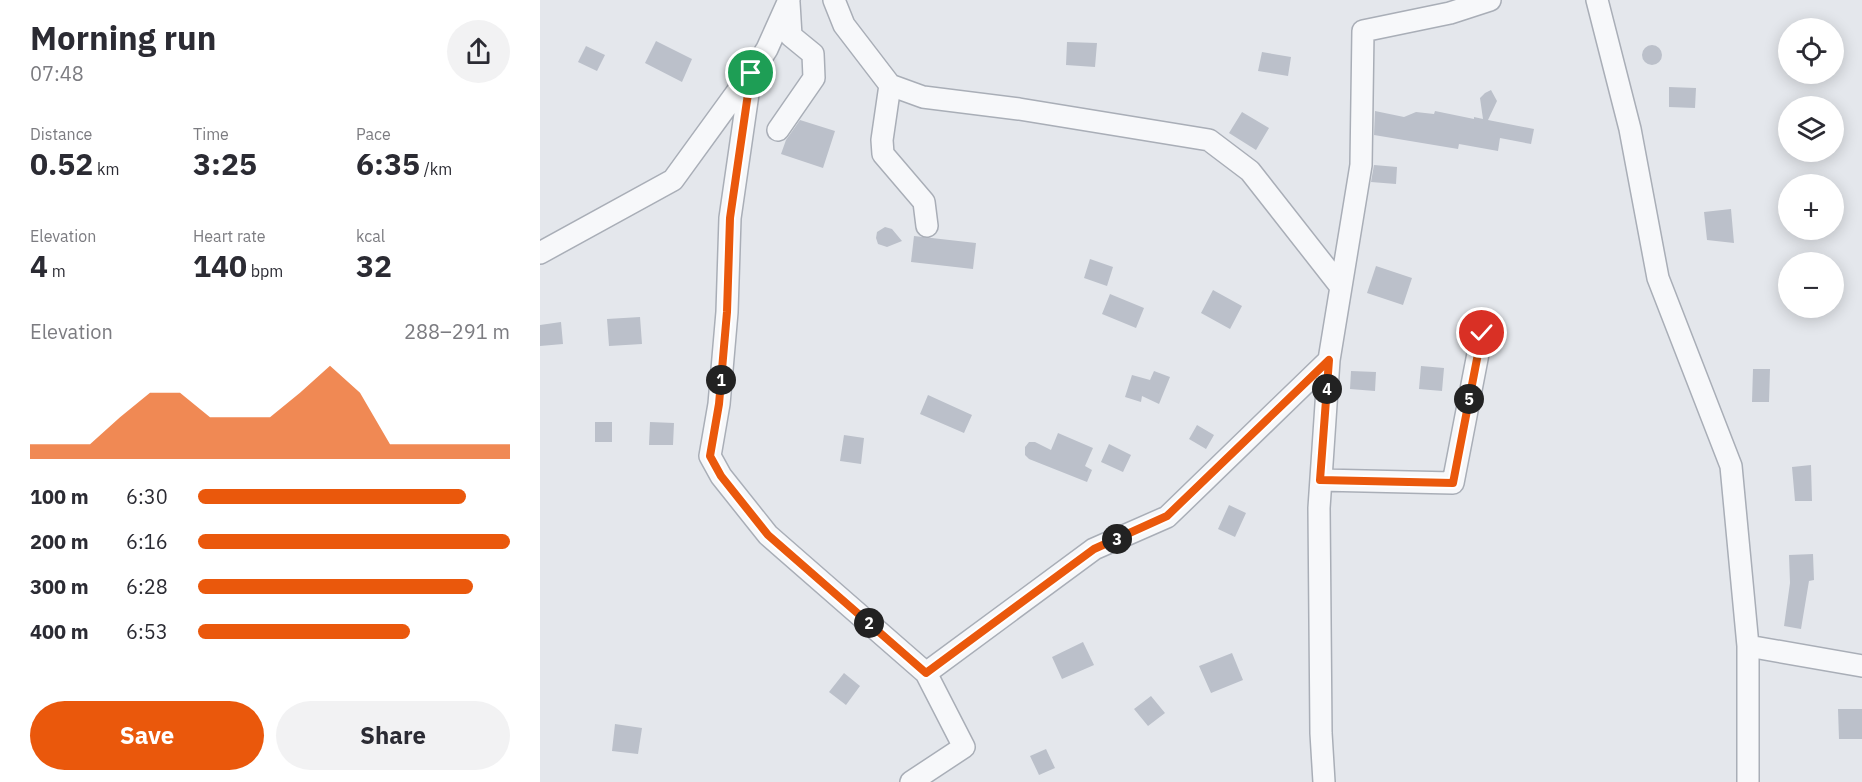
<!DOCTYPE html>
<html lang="en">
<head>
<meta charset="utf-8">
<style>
	body { margin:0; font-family:"IBM Plex Sans",sans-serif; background:#f2f2f3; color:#2b2b33; height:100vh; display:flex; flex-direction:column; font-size:22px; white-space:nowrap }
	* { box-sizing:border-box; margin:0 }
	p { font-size:20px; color:#7c7c81 }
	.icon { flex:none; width:33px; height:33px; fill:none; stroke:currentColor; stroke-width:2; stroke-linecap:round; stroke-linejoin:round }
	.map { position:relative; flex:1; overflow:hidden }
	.panel { display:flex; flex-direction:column; background:#fff; width:540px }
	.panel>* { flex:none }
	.fabs { position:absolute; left:1238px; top:18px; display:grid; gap:12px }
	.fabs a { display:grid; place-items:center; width:66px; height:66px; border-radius:50%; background:#fff; box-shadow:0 3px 15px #0003; font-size:30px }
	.pin { position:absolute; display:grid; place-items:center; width:51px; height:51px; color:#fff; margin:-26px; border:3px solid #fff; border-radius:50%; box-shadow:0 2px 6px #0007 }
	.km { position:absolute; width:30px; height:30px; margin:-15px; border-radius:50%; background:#222; color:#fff; font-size:16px; line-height:30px; text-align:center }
	.round { display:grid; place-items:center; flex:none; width:63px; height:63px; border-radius:32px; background:#f2f2f3 }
	.headline { display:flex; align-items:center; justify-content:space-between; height:102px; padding:0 30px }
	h1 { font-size:33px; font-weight:700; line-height:45px }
	.stats { display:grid; grid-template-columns:repeat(3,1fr); gap:9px; height:102px; padding:6px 30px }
	.stats div { display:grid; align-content:center }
	.stats b { font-size:30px; font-weight:700 }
	.stats small { font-size:16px; font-weight:400 }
	.stats p { font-size:16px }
	.chart { height:168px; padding:12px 30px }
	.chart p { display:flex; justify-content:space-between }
	.chart svg { width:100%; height:108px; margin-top:6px; fill:#ea580c; opacity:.7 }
	.cta { display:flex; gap:12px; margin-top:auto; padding:12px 30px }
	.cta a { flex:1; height:69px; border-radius:36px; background:#ea580c; color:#fff; font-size:24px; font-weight:700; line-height:69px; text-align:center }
	.cta a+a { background:#f2f2f3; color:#2b2b33 }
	ul { padding:0 30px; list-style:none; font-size:20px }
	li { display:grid; grid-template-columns:96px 72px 1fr; align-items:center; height:45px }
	li i { height:15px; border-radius:8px; background:#ea580c }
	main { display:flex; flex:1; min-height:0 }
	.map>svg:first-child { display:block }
	.building { fill:#bbc0ca }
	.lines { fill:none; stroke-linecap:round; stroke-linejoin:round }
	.street-casing { stroke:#a9aeb7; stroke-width:24 }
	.street { stroke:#f7f8fa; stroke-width:21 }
	.route-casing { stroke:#fff; stroke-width:12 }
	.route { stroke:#ea580c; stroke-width:8 }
</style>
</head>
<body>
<main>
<section class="panel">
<div class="headline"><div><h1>Morning run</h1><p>07:48</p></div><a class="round"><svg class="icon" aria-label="share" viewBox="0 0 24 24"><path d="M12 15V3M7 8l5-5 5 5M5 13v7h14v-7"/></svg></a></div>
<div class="stats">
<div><p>Distance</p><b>0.52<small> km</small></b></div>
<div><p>Time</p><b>3:25</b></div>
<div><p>Pace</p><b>6:35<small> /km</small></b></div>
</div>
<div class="stats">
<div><p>Elevation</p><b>4<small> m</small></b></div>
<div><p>Heart rate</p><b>140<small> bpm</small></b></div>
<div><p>kcal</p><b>32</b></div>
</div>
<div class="chart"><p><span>Elevation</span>288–291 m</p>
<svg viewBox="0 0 160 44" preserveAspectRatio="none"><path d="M0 44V38L10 38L20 38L30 27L40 17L50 17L60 27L70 27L80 27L90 17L100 6L110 17L120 38L130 38L140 38L150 38L160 38V44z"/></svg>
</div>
<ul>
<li><b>100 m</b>6:30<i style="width:86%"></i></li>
<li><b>200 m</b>6:16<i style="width:100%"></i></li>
<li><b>300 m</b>6:28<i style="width:88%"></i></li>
<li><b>400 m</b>6:53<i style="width:68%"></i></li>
</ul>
<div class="cta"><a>Save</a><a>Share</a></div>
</section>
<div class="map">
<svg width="1322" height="782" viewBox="0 0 1322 782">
	<rect width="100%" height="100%" fill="#e4e7ec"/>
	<!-- building -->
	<path class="building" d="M 116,41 L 152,59 L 142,82 L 105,63 Z
		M 527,42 L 557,43 L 555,67 L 526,65 Z
		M1102 55a10 10 0 1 1 20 0a10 10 0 1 1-20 0Z
		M 46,46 L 65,55 L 57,71 L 38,62 Z
		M 722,52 L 751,57 L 748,76 L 718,71 Z
		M 1129,87 L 1156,88 L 1155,108 L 1129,107 Z
		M 951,90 L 957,101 L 948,120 L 994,129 L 991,144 L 960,138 L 958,151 L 919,144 L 918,149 L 834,135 L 835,111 L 864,117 L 876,112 L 894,114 L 895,111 L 934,119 L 934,117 L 943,119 L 940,98 L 945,93 Z
		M 702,112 L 729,128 L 716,150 L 689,133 Z
		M 260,120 L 295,131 L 283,168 L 241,154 L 246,140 Z
		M 834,165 L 857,167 L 856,184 L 831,182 Z
		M 1191,209 L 1194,243 L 1167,240 L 1164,212 Z
		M 345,227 L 352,229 L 362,241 L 347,247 L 338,244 L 336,238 L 337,232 Z
		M 374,236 L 436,243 L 433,269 L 371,262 Z
		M 550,259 L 573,267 L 567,286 L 544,278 Z
		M 836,266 L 872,278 L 863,305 L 827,293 Z
		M 673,290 L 702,306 L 690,329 L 661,313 Z
		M 570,294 L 604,308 L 596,328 L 562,314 Z
		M 100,317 L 102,344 L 69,346 L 67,319 Z
		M 21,322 L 23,344 L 0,346 L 0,325 Z
		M 881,366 L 904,368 L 902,391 L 879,389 Z
		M 1213,369 L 1230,369 L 1229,402 L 1212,402 Z
		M 614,371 L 630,377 L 619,404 L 602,396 L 601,402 L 585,397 L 592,375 L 610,380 Z
		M 811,371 L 836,372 L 835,391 L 810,389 Z
		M 388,395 L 432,415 L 424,433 L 380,414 Z
		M 55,422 L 72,422 L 72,442 L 55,442 Z
		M 110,422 L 134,423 L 133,445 L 109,445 Z
		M 657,425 L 674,435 L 666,449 L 649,439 Z
		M 518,433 L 553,448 L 545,466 L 552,470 L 547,482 L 489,459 L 485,455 L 485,447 L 489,442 L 495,442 L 511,450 Z
		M 304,435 L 324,438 L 321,464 L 300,461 Z
		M 569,444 L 591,455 L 583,472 L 561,462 Z
		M 1271,465 L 1272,501 L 1255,501 L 1252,467 Z
		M 689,505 L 706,513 L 695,537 L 678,529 Z
		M 1273,554 L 1274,580 L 1269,581 L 1261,629 L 1244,626 L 1250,583 L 1249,555 Z
		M 543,642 L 554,665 L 522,679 L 512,657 Z
		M 692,653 L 703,680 L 671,693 L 659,666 Z
		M 304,673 L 320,686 L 306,705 L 289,692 Z
		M 611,696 L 625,713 L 608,726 L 594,709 Z
		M 1298,709 L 1322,709 L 1322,739 L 1299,739 Z
		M 75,724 L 102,728 L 98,754 L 72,751 Z
		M 506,749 L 515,768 L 499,775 L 490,756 Z"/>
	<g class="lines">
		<!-- street casing -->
		<g class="street-casing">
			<path id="street" d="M 294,0 L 304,25 L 350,85 L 383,97 L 479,109 L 669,140 L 710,171 L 801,287
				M 1057,0 L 1090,129 L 1118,278 L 1191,466 L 1208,646 L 1208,782
				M 211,73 L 190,218 L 187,312 L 179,404 L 170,456 L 181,476 L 228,535 L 386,673
				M 350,85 L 342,140 L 343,154 L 384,202 L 387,226
				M 238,130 L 274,78 L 273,54 L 251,36 L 249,3
				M 0,253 L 133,180 L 218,63 L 227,49 L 249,0
				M 781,480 L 913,483 L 942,333
				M 1208,646 L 1322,666
				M 371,782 L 424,747 L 386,673 L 554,549 L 627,517 L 789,360
				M 784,782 L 781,733 L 779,508 L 789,360 L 821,165 L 823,31 L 910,13 L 950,0"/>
		</g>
		<!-- street -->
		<use href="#street" class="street"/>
	</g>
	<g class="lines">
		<!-- route casing -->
		<g class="route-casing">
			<path id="route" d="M 211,73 L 190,218 L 187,312 L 179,404 L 170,456 L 181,476 L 228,535 L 386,673 L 554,549 L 627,516 L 789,360 L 780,480 L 913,483 L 942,333"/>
		</g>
		<!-- route -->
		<use href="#route" class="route"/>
	</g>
</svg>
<div class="fabs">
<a><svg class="icon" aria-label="locate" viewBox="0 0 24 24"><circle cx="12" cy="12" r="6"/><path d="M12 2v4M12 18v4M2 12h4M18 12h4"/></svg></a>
<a><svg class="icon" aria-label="layers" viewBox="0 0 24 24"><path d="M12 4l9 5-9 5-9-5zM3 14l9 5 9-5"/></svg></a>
<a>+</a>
<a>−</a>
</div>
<div class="pin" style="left:211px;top:73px;background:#1e9e55"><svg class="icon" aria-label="arrive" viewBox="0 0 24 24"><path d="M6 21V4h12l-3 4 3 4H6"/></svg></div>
<div class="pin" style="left:942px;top:333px;background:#d93025"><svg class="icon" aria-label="check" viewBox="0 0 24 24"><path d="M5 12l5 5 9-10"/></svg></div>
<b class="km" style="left:181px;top:380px">1</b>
<b class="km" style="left:329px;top:623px">2</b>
<b class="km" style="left:577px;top:539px">3</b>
<b class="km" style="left:787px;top:389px">4</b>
<b class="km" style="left:929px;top:399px">5</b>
</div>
</main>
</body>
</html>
